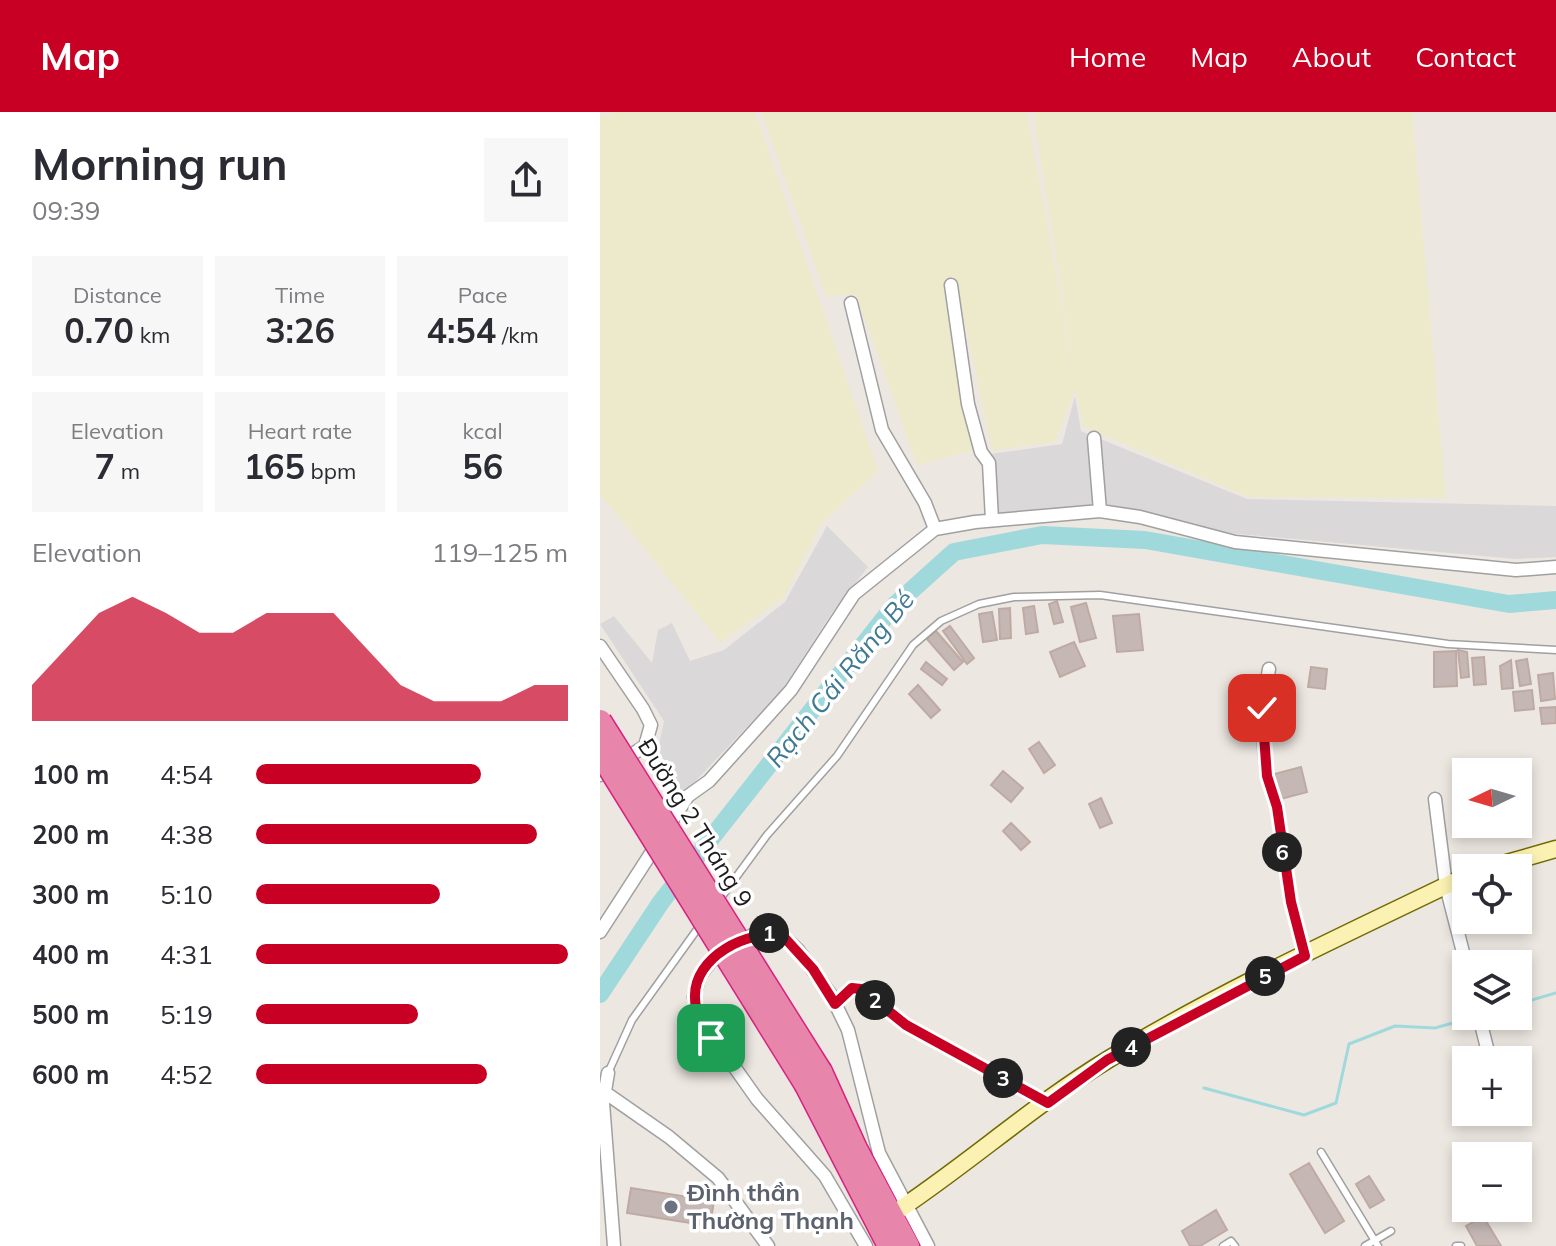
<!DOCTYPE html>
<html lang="en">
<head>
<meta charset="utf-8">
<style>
	body { margin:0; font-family:Mulish,sans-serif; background:#f7f7f7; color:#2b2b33; height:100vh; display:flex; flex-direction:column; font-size:30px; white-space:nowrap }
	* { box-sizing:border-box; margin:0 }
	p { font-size:26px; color:#7c7c81 }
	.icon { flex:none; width:44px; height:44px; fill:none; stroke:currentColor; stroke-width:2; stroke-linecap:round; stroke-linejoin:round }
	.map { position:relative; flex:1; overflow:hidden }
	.drawer { display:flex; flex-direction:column; background:#fff; width:600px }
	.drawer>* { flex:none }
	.needle { width:52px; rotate:265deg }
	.fabs { position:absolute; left:852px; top:646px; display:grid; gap:16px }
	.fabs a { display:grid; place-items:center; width:80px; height:80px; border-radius:0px; background:#fff; box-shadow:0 4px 12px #0003; font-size:40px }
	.pin { position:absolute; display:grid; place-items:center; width:68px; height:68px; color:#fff; margin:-34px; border-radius:16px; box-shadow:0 4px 12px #0006 }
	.km { position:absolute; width:40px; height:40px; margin:-20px; border-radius:50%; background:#222; color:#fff; font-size:22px; line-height:40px; text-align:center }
	.round { display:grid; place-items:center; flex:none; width:84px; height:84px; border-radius:0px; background:#f7f7f7 }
	.overview { display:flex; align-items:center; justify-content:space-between; height:136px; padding:0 32px }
	h1 { font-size:44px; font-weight:700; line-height:60px }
	.metrics { display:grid; grid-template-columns:repeat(3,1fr); gap:12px; height:136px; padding:8px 32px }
	.metrics div { display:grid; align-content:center; border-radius:0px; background:#f7f7f7; text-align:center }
	.metrics b { font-size:34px; font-weight:700 }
	.metrics small { font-size:22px; font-weight:400 }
	.metrics p { font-size:22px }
	.chart { height:224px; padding:16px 32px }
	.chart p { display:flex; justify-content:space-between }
	.chart svg { width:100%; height:144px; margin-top:8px; fill:#c70024; opacity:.7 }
	ul { padding:0 32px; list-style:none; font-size:26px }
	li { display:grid; grid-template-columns:128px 96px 1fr; align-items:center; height:60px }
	li i { height:20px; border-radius:10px; background:#c70024 }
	header { display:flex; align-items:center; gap:48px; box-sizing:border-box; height:112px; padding:0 40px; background:#c70024; color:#fff }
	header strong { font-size:38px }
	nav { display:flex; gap:44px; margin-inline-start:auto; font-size:28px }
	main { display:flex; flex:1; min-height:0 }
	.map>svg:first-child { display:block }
	.residential { fill:#dad8d9 }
	.farmland { fill:#ede9cb }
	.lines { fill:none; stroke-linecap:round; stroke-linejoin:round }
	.stream { stroke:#a0d9dc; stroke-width:3 }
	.river { stroke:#a0d9dc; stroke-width:18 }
	.building { fill:#c5b8b4; stroke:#bfaaa3; stroke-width:2 }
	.lane-casing { stroke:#a0a0a0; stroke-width:9 }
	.street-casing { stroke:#a0a0a0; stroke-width:15 }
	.secondary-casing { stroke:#726a03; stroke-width:19 }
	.highway-casing { stroke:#d82181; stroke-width:25 }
	.lane { stroke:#fff; stroke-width:6 }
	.street { stroke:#fff; stroke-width:12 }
	.secondary { stroke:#faf1b2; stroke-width:16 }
	.highway { stroke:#e786aa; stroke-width:22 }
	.highway-bridge-casing { stroke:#d82181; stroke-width:25; stroke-linecap:butt }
	.highway-bridge { stroke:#e786aa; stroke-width:22 }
	.route-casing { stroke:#fff; stroke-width:16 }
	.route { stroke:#c70024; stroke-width:10 }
	.worship-dot { fill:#6b7280; stroke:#fff; stroke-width:3 }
	.labels { text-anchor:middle; stroke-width:7; stroke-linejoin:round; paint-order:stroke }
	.street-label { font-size:24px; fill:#1c1c1c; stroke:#fff }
	.worship-label { font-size:24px; font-weight:bold; fill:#5b616d; stroke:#fff; text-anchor:start }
	.water-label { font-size:26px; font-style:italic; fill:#407994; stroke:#fff }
</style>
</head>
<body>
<header>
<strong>Map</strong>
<nav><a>Home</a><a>Map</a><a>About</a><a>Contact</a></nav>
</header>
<main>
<section class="drawer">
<div class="overview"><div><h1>Morning run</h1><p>09:39</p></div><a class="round"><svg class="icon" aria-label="share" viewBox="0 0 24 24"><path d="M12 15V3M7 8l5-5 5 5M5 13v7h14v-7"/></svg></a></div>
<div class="metrics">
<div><p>Distance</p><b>0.70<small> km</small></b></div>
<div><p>Time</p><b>3:26</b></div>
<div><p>Pace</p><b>4:54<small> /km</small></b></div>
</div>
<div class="metrics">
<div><p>Elevation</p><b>7<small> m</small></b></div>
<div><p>Heart rate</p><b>165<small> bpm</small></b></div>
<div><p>kcal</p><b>56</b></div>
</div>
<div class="chart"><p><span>Elevation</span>119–125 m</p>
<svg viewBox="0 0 160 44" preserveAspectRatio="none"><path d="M0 44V33L10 22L20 11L30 6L40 11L50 17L60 17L70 11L80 11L90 11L100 22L110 33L120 38L130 38L140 38L150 33L160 33V44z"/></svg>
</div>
<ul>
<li><b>100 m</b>4:54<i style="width:72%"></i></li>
<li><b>200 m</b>4:38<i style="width:90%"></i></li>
<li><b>300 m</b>5:10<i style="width:59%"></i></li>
<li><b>400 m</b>4:31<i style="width:100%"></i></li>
<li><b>500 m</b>5:19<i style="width:52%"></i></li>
<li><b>600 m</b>4:52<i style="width:74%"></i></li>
</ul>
</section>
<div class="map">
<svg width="956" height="1134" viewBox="0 0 956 1134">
	<rect width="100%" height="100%" fill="#ede7e1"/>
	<!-- residential -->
	<path class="residential" d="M 475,284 L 481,319 L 647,387 L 956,394 L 956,445 L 916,447 L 617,420 L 508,393 L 396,403 L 391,342 L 462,332 Z
		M 227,414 L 268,455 L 231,502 L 182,578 L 86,679 L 75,695 L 43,644 L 59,633 L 64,609 L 0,512 L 14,504 L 52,551 L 58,518 L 72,511 L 90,549 L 124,538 L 185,490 Z"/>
	<!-- farmland -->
	<path class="farmland" d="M 14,0 L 155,0 L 278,359 L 221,412 L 183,486 L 120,530 L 0,382 L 0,6 Z
		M 161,0 L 427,0 L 476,274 L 433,0 L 812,0 L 846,386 L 648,385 L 483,314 L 476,276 L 455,330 L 392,338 L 355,163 L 343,169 L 373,338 L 317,353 L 256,182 L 226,184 Z"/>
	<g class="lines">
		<!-- stream -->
		<path class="stream" d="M 918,892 L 956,881
			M 604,976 L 704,1003 L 736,991 L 749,932 L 795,914 L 835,916 L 874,905"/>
		<!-- river -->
		<path class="river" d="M 0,882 L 61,790 L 294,494 L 354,440 L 442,423 L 545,428 L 909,492 L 956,488"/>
	</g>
	<!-- building -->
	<path class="building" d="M 457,489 L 463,510 L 454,512 L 449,492 Z
		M 486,491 L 496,526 L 480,530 L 471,495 Z
		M 434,494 L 438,520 L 426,522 L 423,496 Z
		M 410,496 L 411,526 L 400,527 L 399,497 Z
		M 392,500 L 397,528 L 383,530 L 379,502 Z
		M 539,502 L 543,538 L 517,540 L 513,504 Z
		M 350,514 L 374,546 L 367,552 L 343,519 Z
		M 336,519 L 363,550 L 354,558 L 327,527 Z
		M 474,530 L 485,554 L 460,565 L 450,540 Z
		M 858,538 L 867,540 L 869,565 L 861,566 Z
		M 856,539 L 857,574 L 834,575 L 834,540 Z
		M 884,545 L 886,572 L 874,573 L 872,546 Z
		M 927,547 L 931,572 L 920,574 L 916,549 Z
		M 911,548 L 913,576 L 902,577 L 900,554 Z
		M 326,550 L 347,567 L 342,573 L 321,557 Z
		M 711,555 L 727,557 L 725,577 L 708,575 Z
		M 953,561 L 955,587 L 941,589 L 938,563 Z
		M 318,573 L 340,598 L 331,606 L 309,582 Z
		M 932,578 L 934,597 L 915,599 L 913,580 Z
		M 956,595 L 956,611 L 942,612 L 940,596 Z
		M 439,630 L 455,653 L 444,661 L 429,637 Z
		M 701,655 L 707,680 L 673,689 L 667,664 Z
		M 403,659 L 423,676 L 411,690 L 391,673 Z
		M 501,686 L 512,711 L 500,716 L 489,692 Z
		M 411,711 L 430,730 L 421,738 L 403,719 Z
		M 709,1051 L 744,1109 L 725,1121 L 690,1062 Z
		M 769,1064 L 784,1088 L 770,1096 L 756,1072 Z
		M 31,1076 L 114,1089 L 110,1114 L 27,1101 Z
		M 616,1098 L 627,1118 L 600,1134 L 590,1134 L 582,1119 Z
		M 883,1104 L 901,1134 L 877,1134 L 866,1114 Z"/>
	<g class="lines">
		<!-- lane casing -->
		<g class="lane-casing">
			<path id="lane" d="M 120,787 L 167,723 L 237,644 L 313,533 L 341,509 L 379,492 L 414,485 L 500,483 L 848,532 L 956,538
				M 8,961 L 32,908 L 101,812
				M 721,1040 L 778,1134
				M 623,1134 L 631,1129 L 635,1134
				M 765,1134 L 791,1119
				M 856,1134 L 861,1134"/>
		</g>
		<!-- street casing -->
		<g class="street-casing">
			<path id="street" d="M 351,173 L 368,292 L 381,340 L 389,351 L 392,408
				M 251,191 L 282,318 L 325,391 L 335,417
				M 494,326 L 500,399
				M 0,534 L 43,597 L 51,613 L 45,634 L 0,663
				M 669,557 L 661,603 L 667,664 L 677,695 L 691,790 L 705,844
				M 835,687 L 846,774 L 866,852
				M 0,820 L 88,684 L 109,669 L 191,578 L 254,482 L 335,417 L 375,410 L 500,399 L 540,405 L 635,430 L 916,458 L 956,455
				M 235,892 L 252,876 L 261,877 L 306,913 L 448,991
				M 879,904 L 890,948
				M 8,961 L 3,991 L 14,1134
				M 0,977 L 69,1025 L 118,1066 L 168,1134
				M 266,1134 L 225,1064 L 157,987 L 99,905 L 94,885 L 99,865 L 110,850 L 154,822 L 183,824 L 198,838 L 231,883 L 248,918 L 279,1041 L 328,1134"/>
		</g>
		<!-- secondary casing -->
		<g class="secondary-casing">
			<path id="secondary" d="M 889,756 L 956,737
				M 291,1103 C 366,1054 433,993 509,947 C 623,878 746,822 866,764"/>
		</g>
		<!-- highway casing -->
		<g class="highway-casing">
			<path id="highway" d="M 221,960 L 256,1037 L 308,1134
				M 206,973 L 289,1134"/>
		</g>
		<!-- lane -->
		<use href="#lane" class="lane"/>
		<!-- street -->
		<use href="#street" class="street"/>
		<!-- secondary -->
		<use href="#secondary" class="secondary"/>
		<!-- highway -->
		<use href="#highway" class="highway"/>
		<!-- highway-bridge casing -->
		<g class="highway-bridge-casing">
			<path id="highway-bridge" d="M 0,609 L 221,960
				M 0,641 L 206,973"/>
		</g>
		<!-- highway-bridge -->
		<use href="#highway-bridge" class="highway-bridge"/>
	</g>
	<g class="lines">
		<!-- route casing -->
		<g class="route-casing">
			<path id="route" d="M 111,926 C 104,914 95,900 95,886 C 93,845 148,817 183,824 L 213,857 L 235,892 L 252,876 L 261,877 L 306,913 L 448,991 L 507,948 L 705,844 L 691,790 L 677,695 L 667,664 L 662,596"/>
		</g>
		<!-- route -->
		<use href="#route" class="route"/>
	</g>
	<!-- markers -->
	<circle class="worship-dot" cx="71" cy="1095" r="8"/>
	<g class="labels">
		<!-- street labels -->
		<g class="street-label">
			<text transform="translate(95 711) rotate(58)" y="8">Đường 2 Tháng 9</text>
		</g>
		<!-- worship labels -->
		<g class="worship-label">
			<text x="87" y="1089">Đình thần<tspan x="87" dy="28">Thường Thạnh</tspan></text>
		</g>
		<!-- water labels -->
		<g class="water-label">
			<text transform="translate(240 567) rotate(-51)" y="9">Rạch Cái Răng Bé</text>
		</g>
	</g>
</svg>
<div class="fabs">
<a><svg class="needle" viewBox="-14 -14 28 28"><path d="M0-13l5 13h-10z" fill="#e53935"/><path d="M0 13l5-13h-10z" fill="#7c7c81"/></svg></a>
<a><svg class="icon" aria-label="locate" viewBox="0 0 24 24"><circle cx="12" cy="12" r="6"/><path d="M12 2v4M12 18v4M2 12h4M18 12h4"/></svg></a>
<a><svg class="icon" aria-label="layers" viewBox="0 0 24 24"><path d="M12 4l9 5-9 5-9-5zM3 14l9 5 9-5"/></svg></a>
<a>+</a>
<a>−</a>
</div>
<div class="pin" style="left:111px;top:926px;background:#1e9e55"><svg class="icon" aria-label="arrive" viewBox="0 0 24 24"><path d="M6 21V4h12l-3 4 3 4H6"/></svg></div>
<div class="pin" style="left:662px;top:596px;background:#d93025"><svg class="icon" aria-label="check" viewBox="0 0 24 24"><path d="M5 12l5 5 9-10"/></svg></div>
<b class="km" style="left:169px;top:821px">1</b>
<b class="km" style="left:275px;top:888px">2</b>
<b class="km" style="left:403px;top:966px">3</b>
<b class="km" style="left:531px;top:935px">4</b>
<b class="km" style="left:665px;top:864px">5</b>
<b class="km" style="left:682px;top:740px">6</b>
</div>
</main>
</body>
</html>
